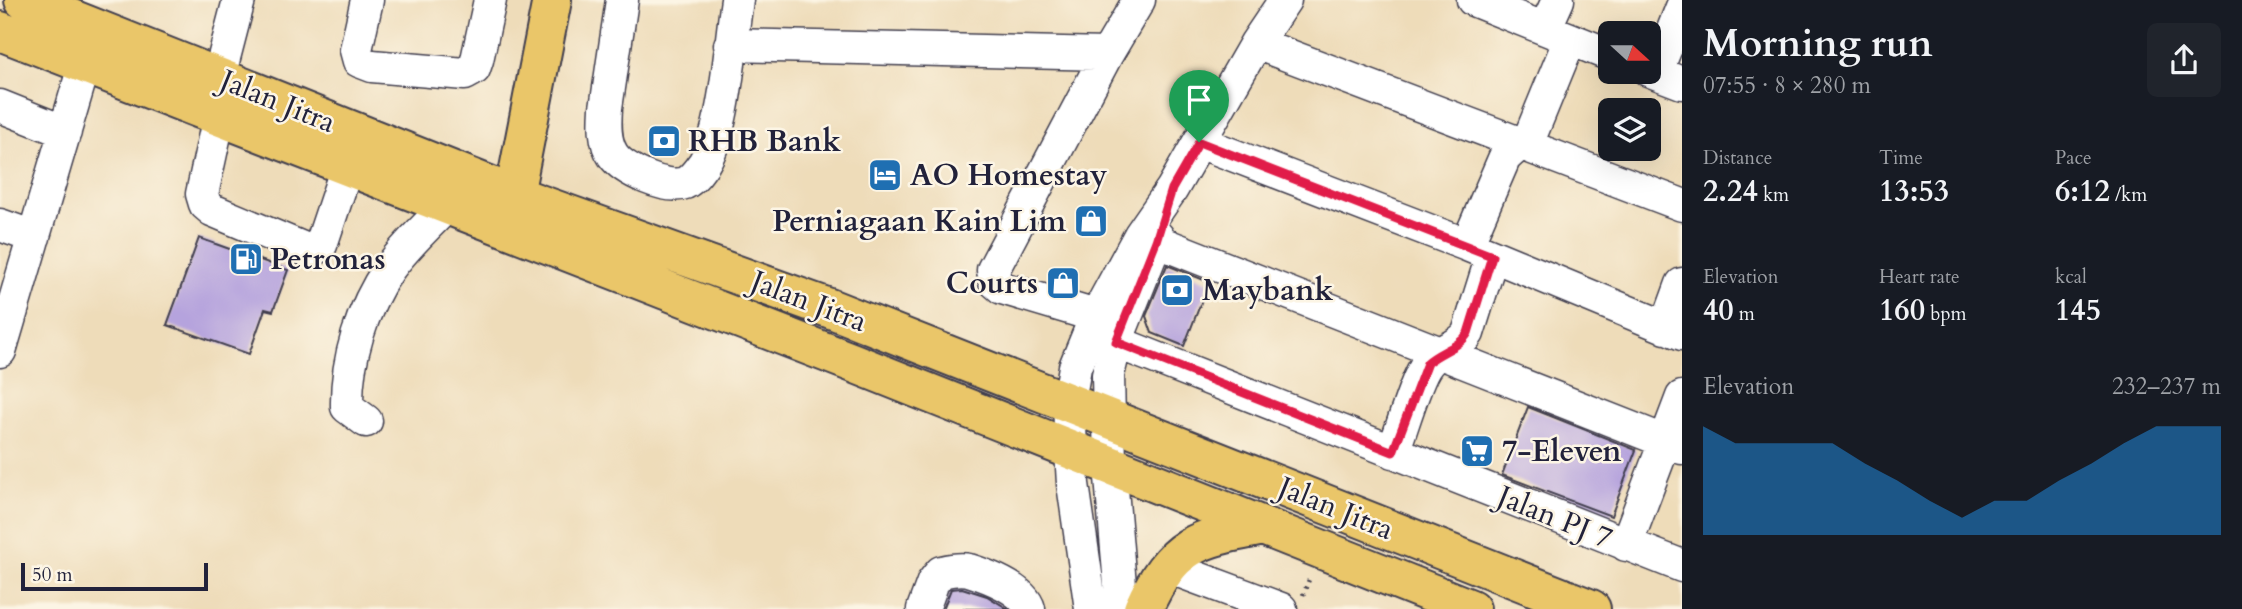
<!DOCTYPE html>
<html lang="en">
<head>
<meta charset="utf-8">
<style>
	body { margin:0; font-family:Cardo,serif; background:#20242c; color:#f1f3f6; height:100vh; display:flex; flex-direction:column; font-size:26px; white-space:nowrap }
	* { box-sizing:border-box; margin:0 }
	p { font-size:23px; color:#9ea1a6 }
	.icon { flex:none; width:38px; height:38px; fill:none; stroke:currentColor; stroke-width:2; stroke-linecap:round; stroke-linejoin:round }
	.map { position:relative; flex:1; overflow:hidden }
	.side { display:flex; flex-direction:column; background:#171b24; width:560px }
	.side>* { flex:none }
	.needle { width:46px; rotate:111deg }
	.fabs { position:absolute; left:1598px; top:21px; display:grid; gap:14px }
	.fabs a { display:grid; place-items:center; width:63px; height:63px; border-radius:10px; background:#171b24; box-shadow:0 7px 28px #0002; font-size:35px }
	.scale { position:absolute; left:21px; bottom:18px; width:187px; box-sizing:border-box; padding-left:7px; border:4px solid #22223b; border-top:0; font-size:19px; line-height:24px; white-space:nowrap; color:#22223b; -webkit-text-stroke:5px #fcf5e5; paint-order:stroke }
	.pin { position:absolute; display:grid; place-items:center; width:60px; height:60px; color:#fff; margin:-72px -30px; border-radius:50% 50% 50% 0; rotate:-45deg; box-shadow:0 0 7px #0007 }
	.pin .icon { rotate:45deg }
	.round { display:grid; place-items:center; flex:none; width:74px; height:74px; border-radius:10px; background:#20242c }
	.summary { display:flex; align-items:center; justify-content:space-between; height:119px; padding:0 21px }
	h1 { font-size:38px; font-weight:700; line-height:52px }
	.metrics { display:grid; grid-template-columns:repeat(3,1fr); gap:10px; height:119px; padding:7px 21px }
	.metrics div { display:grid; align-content:center }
	.metrics b { font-size:30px; font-weight:700 }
	.metrics small { font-size:19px; font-weight:400 }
	.metrics p { font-size:19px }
	.chart { height:196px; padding:14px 21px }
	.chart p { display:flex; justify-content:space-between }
	.chart svg { width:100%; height:126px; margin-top:7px; fill:#1f6fb2; opacity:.7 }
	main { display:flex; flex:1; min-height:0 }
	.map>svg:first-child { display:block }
	.building { fill:#b5a3dd }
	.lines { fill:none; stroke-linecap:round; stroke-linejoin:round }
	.minor-casing { stroke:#413e4e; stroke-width:35 }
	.major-casing { stroke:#413e4e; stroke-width:42 }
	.highway-casing { stroke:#413e4e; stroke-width:42 }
	.path { stroke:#413e4e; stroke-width:4.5; stroke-dasharray:2 5; stroke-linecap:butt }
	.minor { stroke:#fff; stroke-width:32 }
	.major { stroke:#eac669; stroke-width:38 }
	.highway { stroke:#eac669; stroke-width:38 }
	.route-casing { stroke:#fff; stroke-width:14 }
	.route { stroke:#e11d48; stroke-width:9 }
	.labels { text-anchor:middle; stroke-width:5; stroke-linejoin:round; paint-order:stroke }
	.street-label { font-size:30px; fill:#22223b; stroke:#fcf5e5 }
	.poi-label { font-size:30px; font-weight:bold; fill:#22223b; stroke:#fcf5e5; text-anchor:start }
</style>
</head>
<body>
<main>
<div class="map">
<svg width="1682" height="609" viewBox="0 0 1682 609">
	<rect width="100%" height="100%" fill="#fcf5e5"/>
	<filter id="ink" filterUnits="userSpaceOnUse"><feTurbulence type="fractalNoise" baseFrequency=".0143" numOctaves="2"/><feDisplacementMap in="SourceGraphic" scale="14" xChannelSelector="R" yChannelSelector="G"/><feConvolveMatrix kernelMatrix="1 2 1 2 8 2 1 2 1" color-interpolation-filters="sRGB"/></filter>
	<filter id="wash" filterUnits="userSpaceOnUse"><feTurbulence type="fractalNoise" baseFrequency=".00686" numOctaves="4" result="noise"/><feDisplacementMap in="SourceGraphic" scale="28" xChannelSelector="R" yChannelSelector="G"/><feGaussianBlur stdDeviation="1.57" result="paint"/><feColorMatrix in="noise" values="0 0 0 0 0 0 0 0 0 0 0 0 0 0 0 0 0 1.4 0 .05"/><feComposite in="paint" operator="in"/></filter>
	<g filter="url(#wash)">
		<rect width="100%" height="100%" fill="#eedcb9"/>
		<g id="blocks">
			<!-- building -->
			<path class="building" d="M 199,238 L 288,270 L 273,311 L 265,309 L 249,354 L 167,325 Z
				M 1167,265 L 1209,282 L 1184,346 L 1152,333 L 1146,316 Z
				M 1528,407 L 1636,450 L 1611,516 L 1502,475 Z
				M 962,588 L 987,596 L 1008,609 L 943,609 L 951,589 Z"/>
		</g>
	</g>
	<g filter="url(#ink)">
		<use href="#blocks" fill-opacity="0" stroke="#413e4e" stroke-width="2"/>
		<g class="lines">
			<!-- minor casing -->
			<g class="minor-casing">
				<path id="minor" d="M 367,0 L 356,50 L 359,61 L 372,66 L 465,74 L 474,69 L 477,60 L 490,0
					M 622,0 L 606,108 C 605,123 604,142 613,155 C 624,171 667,190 685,183 C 693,179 699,170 704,163 C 726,127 730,44 737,0
					M 1473,0 L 1610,55
					M 1545,29 L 1558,0
					M 1256,43 L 1682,205
					M 730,45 L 1107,54
					M 1648,70 L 1682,83
					M 1656,73 L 1682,7
					M 219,77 L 239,0
					M 0,106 L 65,132
					M 219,116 L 202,194 L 205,204 L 212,210 L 307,250 L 314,250 L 321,245 L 347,167
					M 1199,142 L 1467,245 L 1682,334
					M 0,225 L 34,237
					M 1156,241 L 1682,448
					M 1467,245 L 1504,159 C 1512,148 1526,143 1532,132 L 1570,39
					M 1096,316 L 1002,288 L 995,282 L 993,270 L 1107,54 L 1139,0
					M 1666,328 L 1682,284
					M 1116,342 L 1682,566
					M 0,351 L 85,63
					M 366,421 L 347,407 C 346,360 362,308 389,269 C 405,246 428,226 447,205
					M 1393,452 C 1401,432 1416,377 1428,363 C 1439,349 1458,349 1468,333 L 1492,256
					M 1626,545 L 1682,397
					M 1168,567 L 1281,609
					M 923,609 L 933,582 L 941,572 C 950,570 960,568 969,570 C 988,576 1024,589 1029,609
					M 1091,609 L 1073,484 L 1071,450 L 1069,402 L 1075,367 L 1096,316 L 1140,235 L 1172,189 L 1256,43 L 1285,0
					M 1122,609 L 1110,465 L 1108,375 L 1116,342 L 1158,237"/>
			</g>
			<!-- major casing -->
			<g class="major-casing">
				<path id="major" d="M 514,195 L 552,0"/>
			</g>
			<!-- highway casing -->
			<g class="highway-casing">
				<path id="highway" d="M 24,0 L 514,195 L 829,308 L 1591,609
					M 0,31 L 851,362 L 1471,609
					M 1143,609 C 1173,543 1196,539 1263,526"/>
			</g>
			<!-- path -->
			<path class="path" d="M 1303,595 L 1310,577"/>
			<!-- minor -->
			<use href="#minor" class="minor"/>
			<!-- major -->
			<use href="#major" class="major"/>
			<!-- highway -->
			<use href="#highway" class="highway"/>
		</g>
	</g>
	<g class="lines" filter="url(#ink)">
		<!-- route casing -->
		<g class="route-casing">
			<path id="route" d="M 1199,142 L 1492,256 L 1468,333 C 1459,348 1440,351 1427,363 L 1393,452 L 1116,342 L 1156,241 L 1172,189 Z"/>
		</g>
		<!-- route -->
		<use href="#route" class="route"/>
	</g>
	<!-- icons -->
	<defs>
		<g id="bank-square" transform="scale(1.75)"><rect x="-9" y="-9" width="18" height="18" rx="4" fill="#1f6fb2" stroke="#fcf5e5"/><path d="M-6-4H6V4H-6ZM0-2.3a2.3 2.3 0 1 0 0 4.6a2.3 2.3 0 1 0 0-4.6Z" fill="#fff"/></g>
		<g id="hotel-square" transform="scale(1.75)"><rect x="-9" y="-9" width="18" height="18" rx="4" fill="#1f6fb2" stroke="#fcf5e5"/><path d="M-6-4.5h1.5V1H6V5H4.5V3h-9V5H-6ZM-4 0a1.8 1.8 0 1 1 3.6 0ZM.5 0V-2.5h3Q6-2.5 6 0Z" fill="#fff"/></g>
		<g id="shop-square" transform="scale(1.75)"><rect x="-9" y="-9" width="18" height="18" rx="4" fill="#1f6fb2" stroke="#fcf5e5"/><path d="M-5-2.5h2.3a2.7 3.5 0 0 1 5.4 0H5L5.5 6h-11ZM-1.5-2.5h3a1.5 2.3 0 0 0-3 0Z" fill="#fff"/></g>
		<g id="fuel-square" transform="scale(1.75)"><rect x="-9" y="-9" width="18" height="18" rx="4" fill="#1f6fb2" stroke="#fcf5e5"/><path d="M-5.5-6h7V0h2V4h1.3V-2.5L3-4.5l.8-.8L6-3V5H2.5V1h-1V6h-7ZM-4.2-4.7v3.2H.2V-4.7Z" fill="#fff"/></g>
		<g id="supermarket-square" transform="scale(1.75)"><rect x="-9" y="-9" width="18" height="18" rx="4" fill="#1f6fb2" stroke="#fcf5e5"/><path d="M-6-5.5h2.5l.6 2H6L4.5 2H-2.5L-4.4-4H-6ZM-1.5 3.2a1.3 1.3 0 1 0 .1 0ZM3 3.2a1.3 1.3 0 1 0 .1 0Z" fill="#fff"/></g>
	</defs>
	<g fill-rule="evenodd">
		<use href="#bank-square" x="664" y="141"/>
		<use href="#hotel-square" x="885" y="175"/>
		<use href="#shop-square" x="1091" y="221"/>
		<use href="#fuel-square" x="246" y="259"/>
		<use href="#shop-square" x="1063" y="283"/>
		<use href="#bank-square" x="1177" y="290"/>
		<use href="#supermarket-square" x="1477" y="451"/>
	</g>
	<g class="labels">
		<!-- street labels -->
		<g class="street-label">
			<text transform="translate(278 101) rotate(22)" y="10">Jalan Jitra</text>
			<text transform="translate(809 301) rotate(21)" y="10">Jalan Jitra</text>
			<text transform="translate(1336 508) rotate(22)" y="10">Jalan Jitra</text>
			<text transform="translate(1555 517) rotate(22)" y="10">Jalan PJ 7</text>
		</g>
		<!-- poi labels -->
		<g class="poi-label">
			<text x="688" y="151">RHB Bank</text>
			<text x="910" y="185">AO Homestay</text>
			<text x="1066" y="231" text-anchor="end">Perniagaan Kain Lim</text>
			<text x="270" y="269">Petronas</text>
			<text x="1038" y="293" text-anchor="end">Courts</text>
			<text x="1202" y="300">Maybank</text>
			<text x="1502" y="461">7-Eleven</text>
		</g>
	</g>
</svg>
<div class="fabs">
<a><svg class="needle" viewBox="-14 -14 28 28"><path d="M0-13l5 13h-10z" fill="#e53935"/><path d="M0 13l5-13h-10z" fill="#9ea1a6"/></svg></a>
<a><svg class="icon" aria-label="layers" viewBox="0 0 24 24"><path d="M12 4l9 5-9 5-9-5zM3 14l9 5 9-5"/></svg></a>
</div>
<div class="scale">50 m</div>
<div class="pin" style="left:1199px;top:142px;background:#1e9e55"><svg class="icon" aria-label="arrive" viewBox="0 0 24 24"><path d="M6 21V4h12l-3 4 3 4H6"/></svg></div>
</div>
<section class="side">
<div class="summary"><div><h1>Morning run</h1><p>07:55 · 8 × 280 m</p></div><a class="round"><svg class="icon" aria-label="share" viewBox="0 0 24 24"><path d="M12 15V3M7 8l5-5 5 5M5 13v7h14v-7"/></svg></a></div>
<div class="metrics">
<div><p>Distance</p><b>2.24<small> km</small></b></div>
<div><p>Time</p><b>13:53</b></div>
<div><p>Pace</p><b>6:12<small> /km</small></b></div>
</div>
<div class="metrics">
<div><p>Elevation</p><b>40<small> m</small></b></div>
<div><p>Heart rate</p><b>160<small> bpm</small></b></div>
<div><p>kcal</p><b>145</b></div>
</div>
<div class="chart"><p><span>Elevation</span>232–237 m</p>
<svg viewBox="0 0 160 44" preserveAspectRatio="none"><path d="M0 44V6L10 12L20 12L30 12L40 12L50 19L60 25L70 32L80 38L90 32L100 32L110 25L120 19L130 12L140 6L150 6L160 6V44z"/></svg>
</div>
</section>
</main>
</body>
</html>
